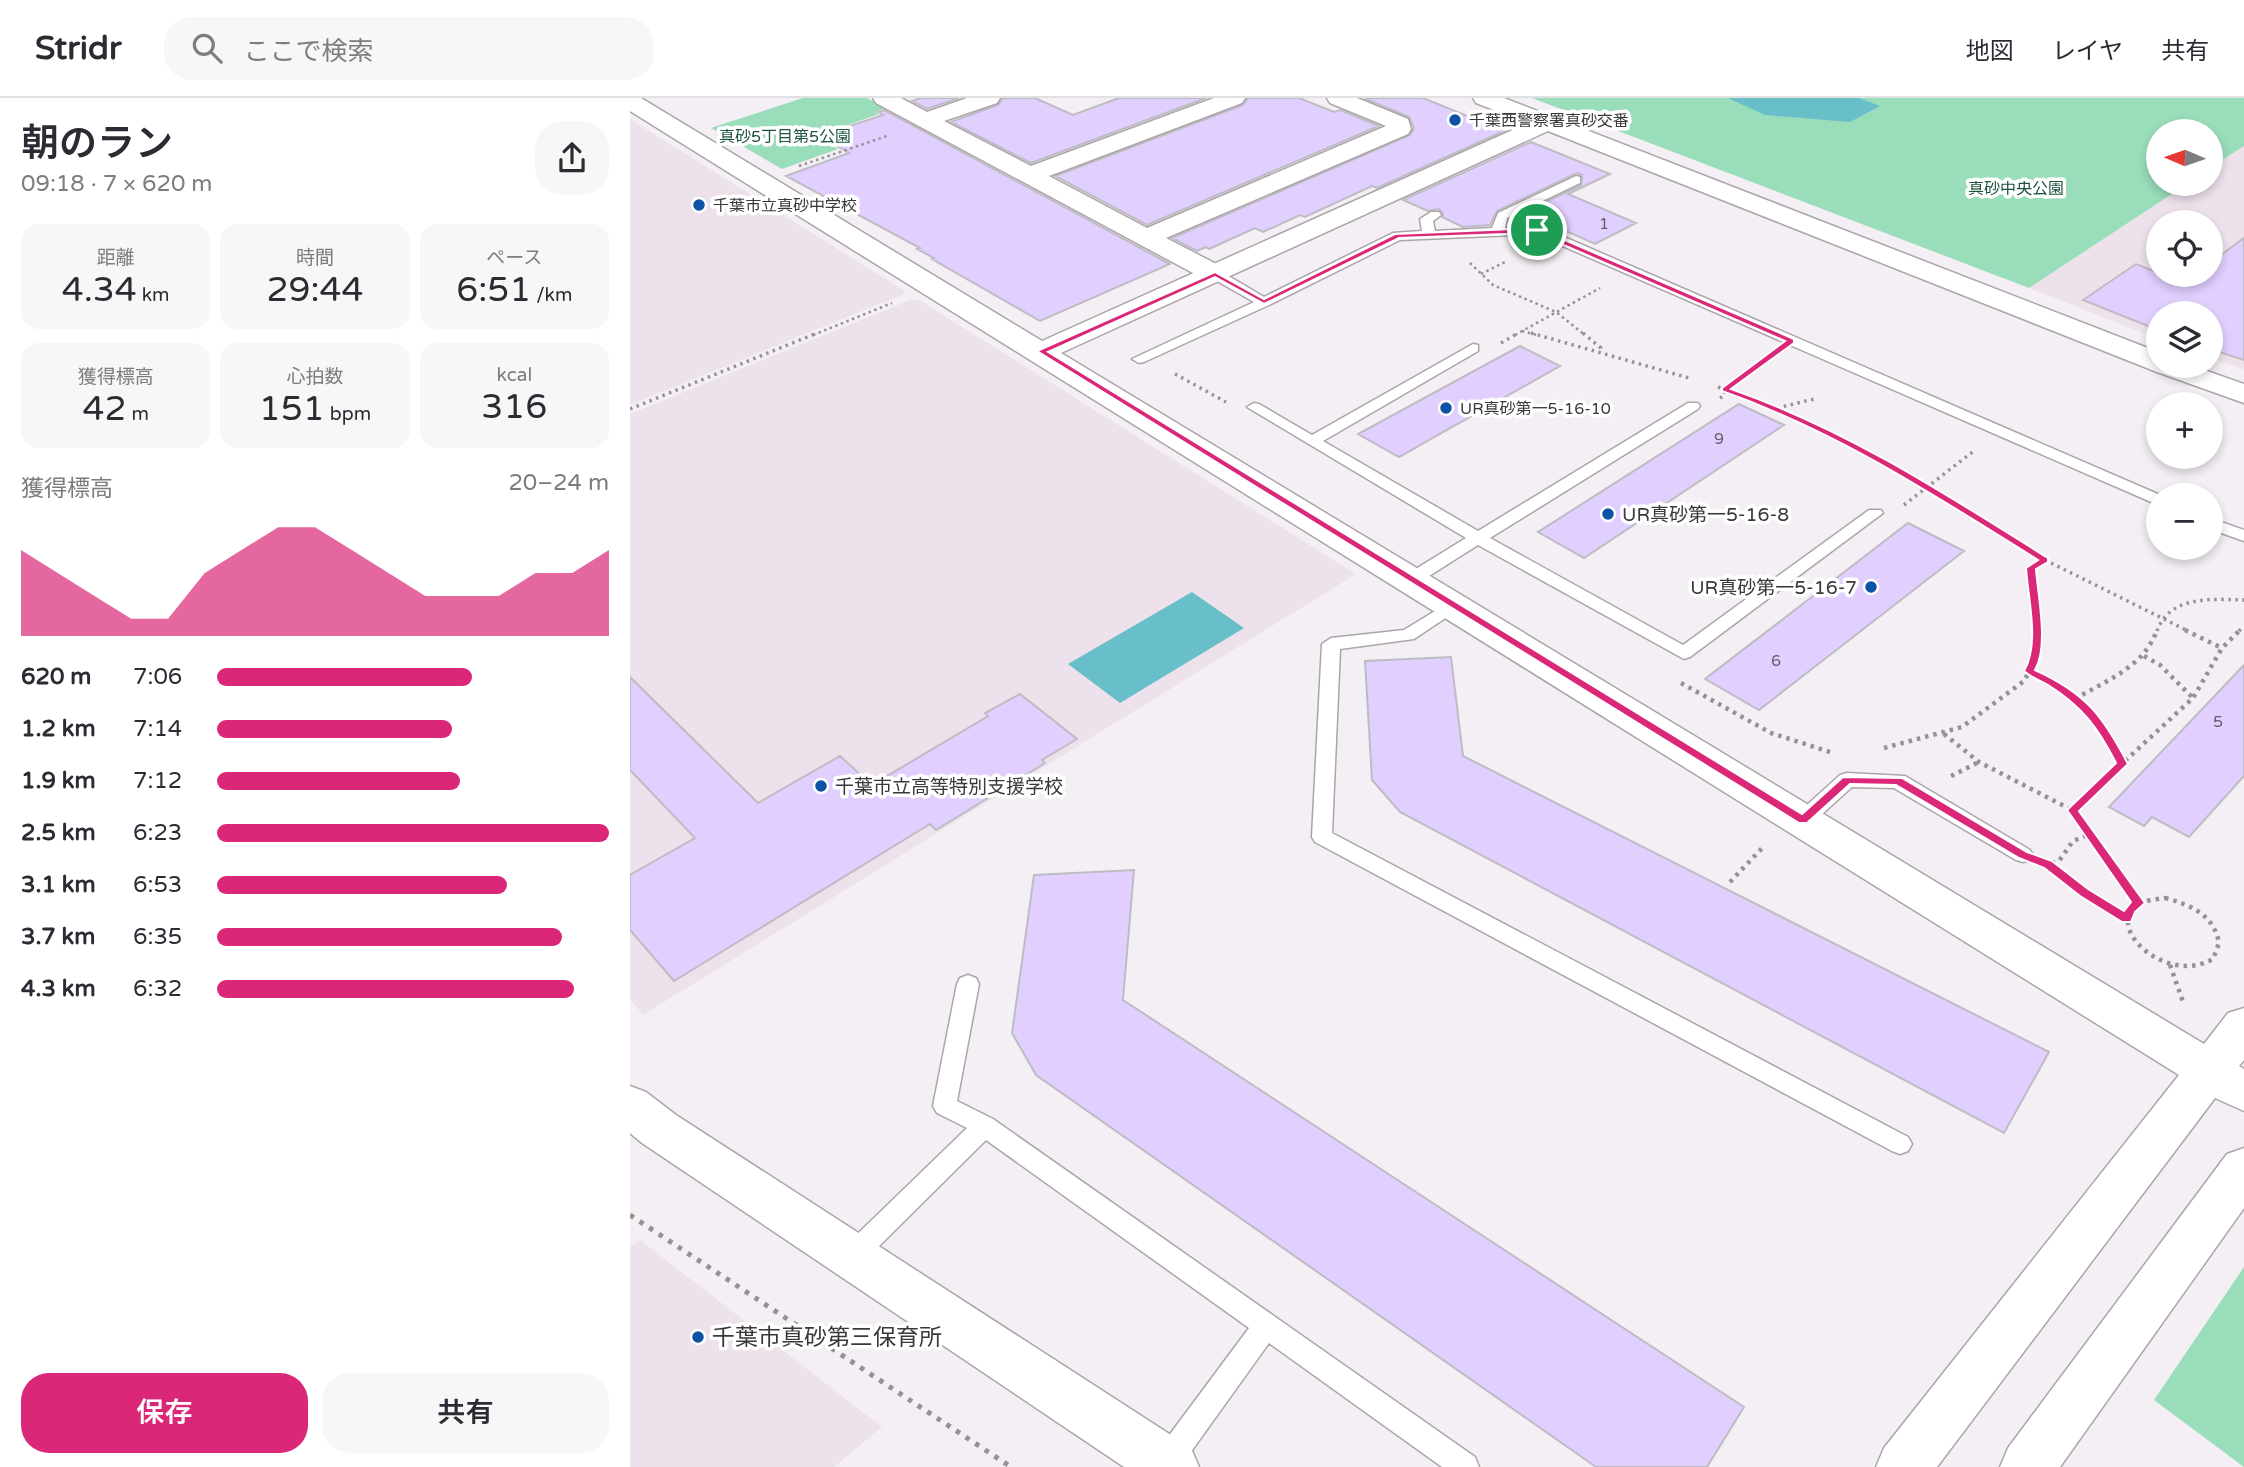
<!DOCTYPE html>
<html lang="ja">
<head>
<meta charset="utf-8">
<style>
	body { margin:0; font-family:"Varela Round","Noto Sans JP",sans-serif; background:#f7f7f7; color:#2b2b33; height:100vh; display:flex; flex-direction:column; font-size:26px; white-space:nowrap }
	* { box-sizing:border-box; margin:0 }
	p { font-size:23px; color:#7c7c81 }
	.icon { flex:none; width:38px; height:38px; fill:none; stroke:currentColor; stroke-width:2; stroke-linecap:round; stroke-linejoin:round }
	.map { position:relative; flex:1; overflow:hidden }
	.side { display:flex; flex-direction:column; background:#fff; width:630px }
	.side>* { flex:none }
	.needle { width:46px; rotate:272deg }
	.fabs { position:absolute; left:1516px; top:21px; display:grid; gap:14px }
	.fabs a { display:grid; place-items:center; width:77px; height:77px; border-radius:50%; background:#fff; box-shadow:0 4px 10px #0003; font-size:35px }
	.pin { position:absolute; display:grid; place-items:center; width:60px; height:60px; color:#fff; margin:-30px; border:4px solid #fff; border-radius:50%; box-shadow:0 2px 7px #0007 }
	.round { display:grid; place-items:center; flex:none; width:74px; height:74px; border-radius:28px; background:#f7f7f7 }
	.headline { display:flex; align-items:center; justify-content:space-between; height:119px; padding:0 21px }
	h1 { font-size:38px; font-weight:600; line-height:52px }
	.metrics { display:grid; grid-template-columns:repeat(3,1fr); gap:10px; height:119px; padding:7px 21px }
	.metrics div { display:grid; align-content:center; border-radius:18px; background:#f7f7f7; text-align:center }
	.metrics b { font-size:35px; font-weight:600 }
	.metrics small { font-size:19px; font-weight:400 }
	.metrics p { font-size:19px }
	.chart { height:196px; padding:14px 21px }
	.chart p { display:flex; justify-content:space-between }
	.chart svg { width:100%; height:126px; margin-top:7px; fill:#db2777; opacity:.7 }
	.cta { display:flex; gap:14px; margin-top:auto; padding:14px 21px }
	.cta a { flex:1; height:80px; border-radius:28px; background:#db2777; color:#fff; font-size:28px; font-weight:600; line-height:80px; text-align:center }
	.cta a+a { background:#f7f7f7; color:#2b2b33 }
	ul { padding:0 21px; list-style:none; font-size:23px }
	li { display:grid; grid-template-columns:112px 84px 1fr; align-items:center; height:52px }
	li i { height:18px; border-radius:9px; background:#db2777 }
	header { display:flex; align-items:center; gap:42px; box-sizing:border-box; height:98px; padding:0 35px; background:#fff; border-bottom:2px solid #e1e1e2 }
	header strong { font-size:33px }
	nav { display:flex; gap:38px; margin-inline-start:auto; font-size:24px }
	.search { width:490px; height:63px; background:#f7f7f7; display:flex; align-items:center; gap:18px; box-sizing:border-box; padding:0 24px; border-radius:28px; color:#7c7c81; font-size:26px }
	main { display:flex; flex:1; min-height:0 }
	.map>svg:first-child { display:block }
	.built { fill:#ede2ec; fill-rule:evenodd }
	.green { fill:#99ddba }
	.water { fill:#68bfc9 }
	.building { fill:#e1cfff; stroke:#bebcc3; stroke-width:2 }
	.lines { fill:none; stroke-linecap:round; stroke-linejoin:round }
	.lane-casing { stroke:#aba5aa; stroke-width:3 }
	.street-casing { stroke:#aba5aa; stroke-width:3 }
	.secondary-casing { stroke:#aba5aa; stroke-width:3 }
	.path-far3 { stroke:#959195; stroke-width:2.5; stroke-dasharray:2.5 3.5; stroke-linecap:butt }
	.path-far2 { stroke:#959195; stroke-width:3.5; stroke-dasharray:2.5 4.5; stroke-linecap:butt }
	.path-far1 { stroke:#959195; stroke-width:4.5; stroke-dasharray:3.5 5; stroke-linecap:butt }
	.path { stroke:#959195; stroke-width:5; stroke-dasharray:4.5 7; stroke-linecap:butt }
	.lane { fill:#fff; fill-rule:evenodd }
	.street { fill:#fff; fill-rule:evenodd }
	.secondary { fill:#fff; fill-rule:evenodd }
	.route { fill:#db2777; stroke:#fff; stroke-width:2; fill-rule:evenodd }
	.poi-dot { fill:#0c53a3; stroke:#fff; stroke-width:2.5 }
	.labels { text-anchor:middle; stroke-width:7; stroke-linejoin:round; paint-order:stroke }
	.far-poi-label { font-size:16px; fill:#3a383a; stroke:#fff; text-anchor:start }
	.far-park-label { font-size:16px; fill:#1e533c; stroke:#fff }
	.number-label { font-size:16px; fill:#645e6b }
	.poi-label { font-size:19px; fill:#3a383a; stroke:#fff; text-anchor:start }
	.near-poi-label { font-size:23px; fill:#3a383a; stroke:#fff; text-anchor:start }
</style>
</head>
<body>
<header>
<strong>Stridr</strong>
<div class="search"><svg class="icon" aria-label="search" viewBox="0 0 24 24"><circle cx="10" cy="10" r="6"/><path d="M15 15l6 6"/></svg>ここで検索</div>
<nav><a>地図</a><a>レイヤ</a><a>共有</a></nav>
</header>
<main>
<section class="side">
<div class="headline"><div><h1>朝のラン</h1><p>09:18 · 7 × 620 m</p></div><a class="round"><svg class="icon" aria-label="share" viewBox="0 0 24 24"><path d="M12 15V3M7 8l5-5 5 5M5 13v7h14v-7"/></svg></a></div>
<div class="metrics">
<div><p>距離</p><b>4.34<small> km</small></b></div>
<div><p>時間</p><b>29:44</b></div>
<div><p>ペース</p><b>6:51<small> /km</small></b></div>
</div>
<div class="metrics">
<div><p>獲得標高</p><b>42<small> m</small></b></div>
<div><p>心拍数</p><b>151<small> bpm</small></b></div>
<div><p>kcal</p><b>316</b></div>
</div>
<div class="chart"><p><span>獲得標高</span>20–24 m</p>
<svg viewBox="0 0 160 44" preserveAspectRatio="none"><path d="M0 44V14L10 22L20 30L30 38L40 38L50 22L60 14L70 6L80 6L90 14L100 22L110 30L120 30L130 30L140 22L150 22L160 14V44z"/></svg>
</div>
<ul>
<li><b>620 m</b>7:06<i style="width:65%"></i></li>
<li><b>1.2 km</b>7:14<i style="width:60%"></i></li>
<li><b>1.9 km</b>7:12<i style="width:62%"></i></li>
<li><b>2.5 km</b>6:23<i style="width:100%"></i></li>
<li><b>3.1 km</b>6:53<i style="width:74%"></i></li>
<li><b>3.7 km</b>6:35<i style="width:88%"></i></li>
<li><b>4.3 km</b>6:32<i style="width:91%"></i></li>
</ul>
<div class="cta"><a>保存</a><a>共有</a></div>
</section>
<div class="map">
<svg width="1614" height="1369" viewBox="0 0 1614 1369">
	<rect width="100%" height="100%" fill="#f4eff4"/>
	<!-- built -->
	<path class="built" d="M 0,21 L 275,193 L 274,196 L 0,307 Z
		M 1614,48 L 1614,271 L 1580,260 L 1580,215 L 1528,215 L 1528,241 L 1399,190 L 1557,86 L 1580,86 L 1580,70 ZM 1528,124 L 1580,124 L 1580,177 L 1528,177 Z
		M 280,202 L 289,202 L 726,476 L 13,917 L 0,900 L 0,316 Z
		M 10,1142 L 252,1329 L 204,1369 L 0,1369 L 0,1149 Z"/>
	<!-- green -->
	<path class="green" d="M 173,0 L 237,0 L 256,10 L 245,14 L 249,16 L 186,38 L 208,51 L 152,71 L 81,30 Z
		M 902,0 L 1614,0 L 1614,48 L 1580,70 L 1580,33 L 1528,33 L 1528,86 L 1557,86 L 1399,190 Z
		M 1614,1169 L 1614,1369 L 1524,1302 Z"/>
	<!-- water -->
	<path class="water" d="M 1098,0 L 1229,0 L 1250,8 L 1220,24 L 1135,17 Z
		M 562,494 L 614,530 L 490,605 L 438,566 Z"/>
	<!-- building -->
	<path class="building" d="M 291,0 L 329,0 L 297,11 L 282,3 Z
		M 373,0 L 405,0 L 443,17 L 489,0 L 576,0 L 401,65 L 321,24 L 368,7 Z
		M 618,0 L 669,0 L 704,14 L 710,12 L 749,28 L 517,127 L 425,78 L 613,7 Z
		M 739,0 L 793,0 L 874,33 L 747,90 L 742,88 L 675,119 L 670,117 L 633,134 L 625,130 L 579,151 L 576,149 L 567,153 L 542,140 L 780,37 L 784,30 L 779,19 L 736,1 Z
		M 254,12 L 286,29 L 540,166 L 410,223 L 302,161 L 304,160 L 287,151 L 290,150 L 156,78 L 219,55 L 189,38 L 253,17 L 248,14 Z
		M 901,44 L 980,76 L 938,96 L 1006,125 L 965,146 L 898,116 L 879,125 L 879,122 L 951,87 L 952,77 L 947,75 L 867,113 L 860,127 L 833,129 L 812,119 L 813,116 L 809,111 L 798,113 L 773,102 Z
		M 1614,140 L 1614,262 L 1580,251 L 1580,215 L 1528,215 L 1528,232 L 1453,202 L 1506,166 L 1554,185 L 1565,177 L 1580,177 L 1580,165 Z
		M 890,248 L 930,268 L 769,359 L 728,336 Z
		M 1109,306 L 1154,327 L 954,460 L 908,434 Z
		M 1278,425 L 1334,453 L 1129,612 L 1075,581 Z
		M 821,559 L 833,658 L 1419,954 L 1374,1035 L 770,714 L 742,682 L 735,563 Z
		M 1614,567 L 1614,678 L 1559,739 L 1522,719 L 1514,728 L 1479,709 Z
		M 0,579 L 128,705 L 210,658 L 242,687 L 358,618 L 355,615 L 390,596 L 447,641 L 412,662 L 415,665 L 306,732 L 300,726 L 44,883 L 0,832 L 0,777 L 65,740 L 0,672 Z
		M 504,772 L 493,902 L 1114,1309 L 1077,1369 L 966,1369 L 406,977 L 382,935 L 404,777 Z"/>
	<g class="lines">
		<!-- lane casing -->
		<g class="lane-casing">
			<path id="lane" d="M 946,78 L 950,79 L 950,85 L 877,120 L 875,130 L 911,129 L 1530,397 L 1528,397 L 1528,407 L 905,136 L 770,142 L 639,207 L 514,264 L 509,265 L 502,261 L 624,204 L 580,179 L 580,173 L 590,173 L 634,199 L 763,135 L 792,133 L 790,121 L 801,114 L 809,114 L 811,117 L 803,123 L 805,133 L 862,130 L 868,115 Z
				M 843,246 L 848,247 L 848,253 L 693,343 L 848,433 L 1058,305 L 1068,305 L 1070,308 L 1068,311 L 860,440 L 1053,547 L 1239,412 L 1251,412 L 1253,415 L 1060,559 L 1054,561 L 848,447 L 788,485 L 776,485 L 774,481 L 776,477 L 836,440 L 617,309 L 624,305 L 629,306 L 682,337 Z
				M 1580,420 L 1614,432 L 1614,443 L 1580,431 Z
				M 823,502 L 832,507 L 829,511 L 784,541 L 710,551 L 702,735 L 1278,1039 L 1282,1046 L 1278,1053 L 1270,1056 L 1262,1053 L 685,744 L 682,739 L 692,546 L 701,540 L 774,532 Z
				M 1217,675 L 1275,678 L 1400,752 L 1403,757 L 1400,762 L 1393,764 L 1386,762 L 1264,690 L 1222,689 L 1180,727 L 1166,727 L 1163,722 L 1166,717 L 1210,677 Z
				M 338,877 L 346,880 L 349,886 L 327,1003 L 363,1021 L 845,1359 L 849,1369 L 812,1369 L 639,1245 L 550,1369 L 524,1369 L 522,1365 L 526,1355 L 619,1230 L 356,1042 L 231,1166 L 222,1169 L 213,1166 L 210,1158 L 213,1150 L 337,1030 L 307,1015 L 303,1008 L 327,886 L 330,880 Z"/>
		</g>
		<!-- street casing -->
		<g class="street-casing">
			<path id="street" d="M 243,0 L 271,0 L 297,14 L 337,0 L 370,0 L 367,5 L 314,23 L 401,68 L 584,0 L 615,0 L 612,5 L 419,78 L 517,130 L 756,28 L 700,5 L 697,0 L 727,0 L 778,21 L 781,31 L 778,36 L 536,140 L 594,170 L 598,176 L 594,182 L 585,184 L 576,182 L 287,27 L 246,5 Z"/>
		</g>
		<!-- secondary casing -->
		<g class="secondary-casing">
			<path id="secondary" d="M 0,0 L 11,0 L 412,243 L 898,25 L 846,5 L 843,0 L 874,0 L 1528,254 L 1528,268 L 1563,268 L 1614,286 L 1614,305 L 1527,274 L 918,33 L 431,255 L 1574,946 L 1598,915 L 1614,910 L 1614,962 L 1609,968 L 1614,971 L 1614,1013 L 1585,1000 L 1307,1369 L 1246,1369 L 1254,1350 L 1549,977 L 0,13 Z
				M 0,988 L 16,994 L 46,1017 L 561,1350 L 569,1369 L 494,1369 L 12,1045 L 0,1035 Z
				M 1614,1050 L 1614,1110 L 1430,1369 L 1370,1369 L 1378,1350 L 1597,1056 Z"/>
		</g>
		<!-- path-far3 -->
		<path class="path-far3" d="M 169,68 L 257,38
			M 840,165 L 863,187 L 926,214 L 955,237
			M 851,176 L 875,164
			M 892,233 L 907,237
			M 183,237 L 262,205
			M 885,237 L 970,190"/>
		<!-- path-far2 -->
		<path class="path-far2" d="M 901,235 L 1059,280
			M 953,235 L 971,250 L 970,254
			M 871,245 L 888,235
			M 545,276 L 596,304
			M 1088,289 L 1139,307 L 1191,330 L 1258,365 L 1395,452 L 1558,533
			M 1090,300 L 1095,297 L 1095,292 L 1135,262
			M 1147,310 L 1184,301
			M 0,311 L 187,235
			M 1274,407 L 1345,352
			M 1406,533 L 1401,470 L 1414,463
			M 1527,533 C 1540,497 1582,501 1614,502
			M 1609,533 L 1614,528"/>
		<!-- path-far1 -->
		<path class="path-far1" d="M 1555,532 L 1592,550
			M 1514,558 L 1530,567 L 1563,600
			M 1399,573 C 1446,596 1467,621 1492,666
			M 1051,585 L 1141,635 L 1200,654
			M 1445,601 C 1477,582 1514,569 1527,532
			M 1314,636 L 1349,664 L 1442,712
			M 1254,650 L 1332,629 L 1394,583 L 1405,563 L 1406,532
			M 1321,678 L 1349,664
			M 1422,765 L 1429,763 L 1443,743 L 1460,736
			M 1422,770 L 1454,795 L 1497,821
			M 1100,784 L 1135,747
			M 1535,800 C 1561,807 1584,817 1589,845 L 1583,861 C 1534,889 1468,824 1513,804 C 1519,802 1528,801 1535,800 Z
			M 1509,805 L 1442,712 L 1563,600 L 1592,550 L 1610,532
			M 1540,867 L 1553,904"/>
		<!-- path -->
		<path class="path" d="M 0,1117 L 381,1369"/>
		<!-- lane -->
		<use href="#lane" class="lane"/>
		<!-- street -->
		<use href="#street" class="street"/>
		<!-- secondary -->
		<use href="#secondary" class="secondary"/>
	</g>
	<!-- route -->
	<path class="route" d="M 907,130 L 1164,241 L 1164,245 L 1101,291 C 1216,331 1316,396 1418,460 L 1418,464 L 1406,471 C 1408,498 1419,549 1405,572 C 1456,595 1473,618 1498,666 L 1449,713 L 1515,805 L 1505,814 L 1501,824 L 1492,824 L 1450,798 L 1414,770 L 1389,760 L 1266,687 L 1220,686 L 1177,725 L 1169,725 L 407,253 L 585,174 L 634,201 L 765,136 ZM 906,135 L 1155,243 L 1092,290 L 1092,293 C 1208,334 1304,397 1408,462 L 1396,470 C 1398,501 1410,546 1394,573 C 1401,580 1410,582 1418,587 C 1452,608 1468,630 1486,665 L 1437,712 L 1501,804 L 1494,813 L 1458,791 L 1422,763 L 1397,754 L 1272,680 L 1213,679 L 1172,716 L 418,254 L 585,179 L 634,206 L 769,140 Z"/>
	<!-- markers -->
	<g class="poi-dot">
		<circle cx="825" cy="22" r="7"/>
		<circle cx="69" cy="107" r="7"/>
		<circle cx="816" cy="310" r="7"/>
		<circle cx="978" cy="416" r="7"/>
		<circle cx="1241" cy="489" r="7"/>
		<circle cx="191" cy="688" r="7"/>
		<circle cx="68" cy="1239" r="7"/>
	</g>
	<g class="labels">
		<!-- far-poi labels -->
		<g class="far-poi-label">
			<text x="839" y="28">千葉西警察署真砂交番</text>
			<text x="83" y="113">千葉市立真砂中学校</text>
			<text x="830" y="316">UR真砂第一5-16-10</text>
		</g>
		<!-- far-park labels -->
		<g class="far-park-label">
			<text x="155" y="44">真砂5丁目第5公園</text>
			<text x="1386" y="96">真砂中央公園</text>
		</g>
		<!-- number labels -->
		<g class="number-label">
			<text x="974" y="131">1</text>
			<text x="1089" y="346">9</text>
			<text x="1146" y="568">6</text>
			<text x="1588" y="629">5</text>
		</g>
		<!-- poi labels -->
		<g class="poi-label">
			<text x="992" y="423">UR真砂第一5-16-8</text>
			<text x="1227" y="496" text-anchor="end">UR真砂第一5-16-7</text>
			<text x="205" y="695">千葉市立高等特別支援学校</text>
		</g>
		<!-- near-poi labels -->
		<g class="near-poi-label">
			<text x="82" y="1247">千葉市真砂第三保育所</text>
		</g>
	</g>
</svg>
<div class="fabs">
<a><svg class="needle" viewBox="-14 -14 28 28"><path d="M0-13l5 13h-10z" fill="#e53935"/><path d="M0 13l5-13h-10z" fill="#7c7c81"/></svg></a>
<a><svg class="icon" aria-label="locate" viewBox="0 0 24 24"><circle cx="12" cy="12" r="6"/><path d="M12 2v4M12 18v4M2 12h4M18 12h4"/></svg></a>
<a><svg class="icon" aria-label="layers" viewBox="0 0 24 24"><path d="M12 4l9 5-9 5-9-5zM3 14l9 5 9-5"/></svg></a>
<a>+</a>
<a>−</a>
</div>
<div class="pin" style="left:907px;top:132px;background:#1e9e55"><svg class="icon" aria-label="arrive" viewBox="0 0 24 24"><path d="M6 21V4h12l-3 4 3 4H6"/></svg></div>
</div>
</main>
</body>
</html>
